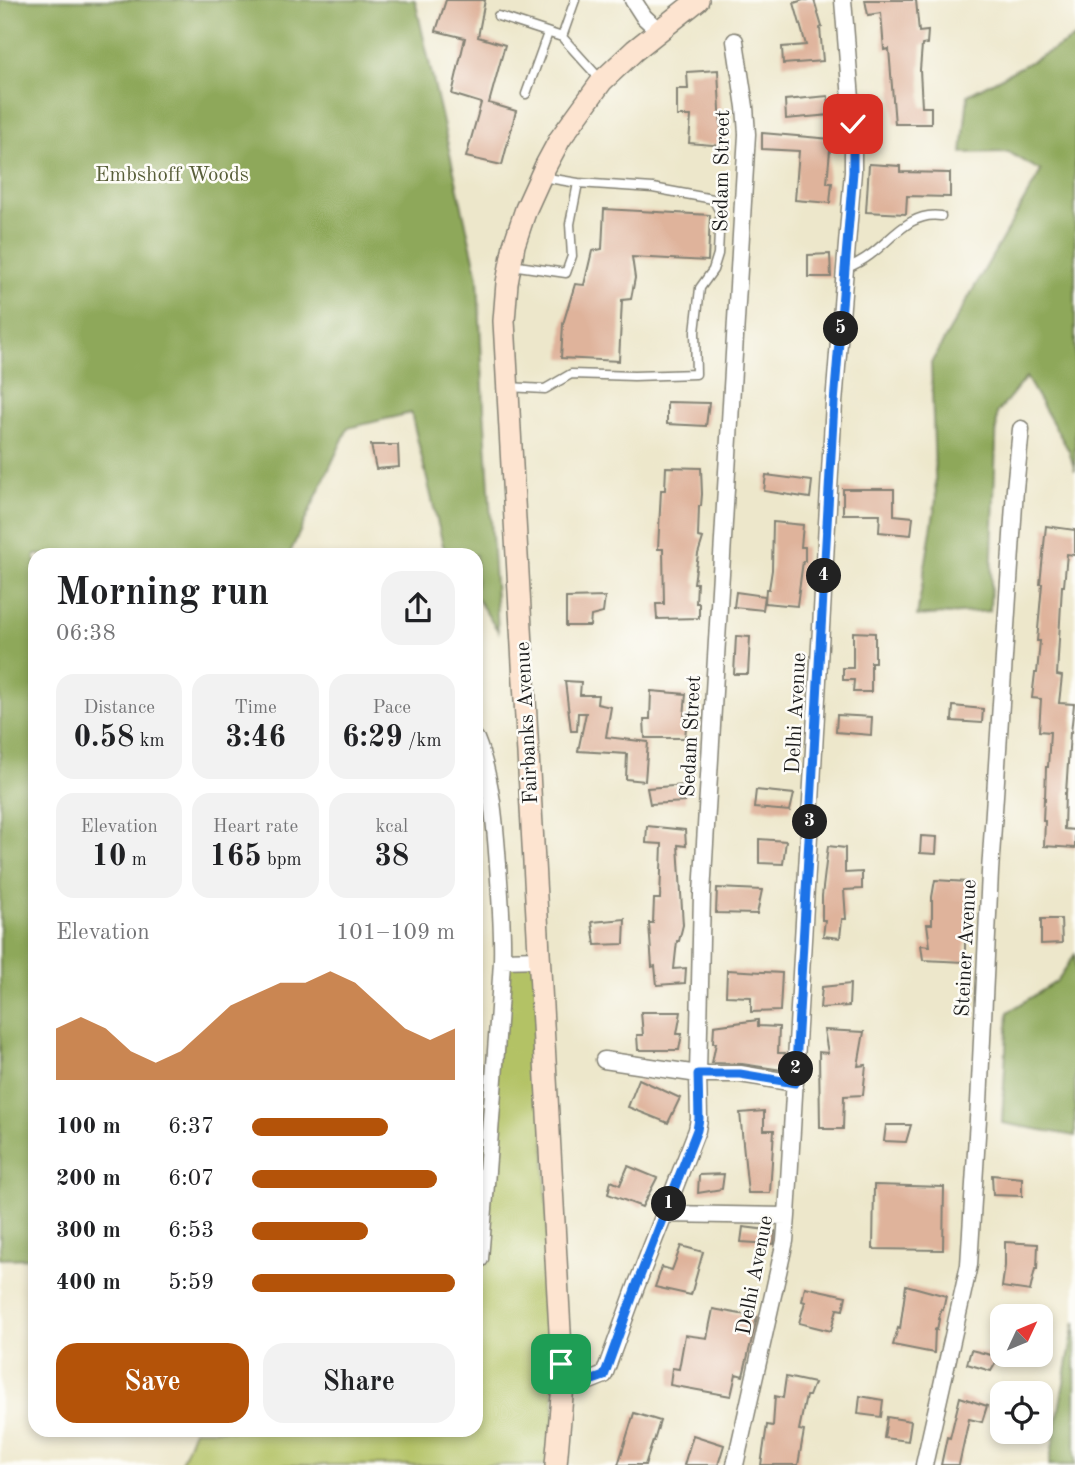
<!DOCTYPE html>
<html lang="en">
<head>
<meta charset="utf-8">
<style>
	body { margin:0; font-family:"Old Standard TT",serif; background:#f2f2f2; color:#202124; height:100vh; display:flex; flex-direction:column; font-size:26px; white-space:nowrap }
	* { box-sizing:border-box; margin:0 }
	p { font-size:23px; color:#757577 }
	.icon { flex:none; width:38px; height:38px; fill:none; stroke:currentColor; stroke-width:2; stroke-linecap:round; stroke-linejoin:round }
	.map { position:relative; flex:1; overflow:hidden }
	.side { position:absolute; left:28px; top:548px; width:455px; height:889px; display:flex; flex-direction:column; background:#fff; border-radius:21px; box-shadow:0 4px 10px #0003 }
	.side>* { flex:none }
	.needle { width:46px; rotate:46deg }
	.buttons { position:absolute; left:990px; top:1304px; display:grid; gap:14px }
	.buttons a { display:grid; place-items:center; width:63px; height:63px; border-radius:14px; background:#fff; box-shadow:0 4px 10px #0003; font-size:35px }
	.pin { position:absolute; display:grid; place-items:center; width:60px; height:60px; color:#fff; margin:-30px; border-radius:14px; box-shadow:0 4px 10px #0006 }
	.km { position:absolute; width:35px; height:35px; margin:-18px; border-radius:50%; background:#222; color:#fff; font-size:19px; line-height:35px; text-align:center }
	.round { display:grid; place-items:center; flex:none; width:74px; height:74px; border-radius:21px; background:#f2f2f2 }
	.headline { display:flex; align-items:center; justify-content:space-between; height:119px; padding:0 28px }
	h1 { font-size:38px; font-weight:700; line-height:52px }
	.stats { display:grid; grid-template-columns:repeat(3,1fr); gap:10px; height:119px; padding:7px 28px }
	.stats div { display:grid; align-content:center; border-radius:18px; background:#f2f2f2; text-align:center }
	.stats b { font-size:30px; font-weight:700 }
	.stats small { font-size:19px; font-weight:400 }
	.stats p { font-size:19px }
	.chart { height:196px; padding:14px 28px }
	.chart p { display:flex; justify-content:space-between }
	.chart svg { width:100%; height:126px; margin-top:7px; fill:#b45309; opacity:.7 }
	.button { display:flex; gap:14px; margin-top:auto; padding:14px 28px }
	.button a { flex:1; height:80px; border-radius:21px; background:#b45309; color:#fff; font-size:28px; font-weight:700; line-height:80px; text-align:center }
	.button a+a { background:#f2f2f2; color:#202124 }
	ul { padding:0 28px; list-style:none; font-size:23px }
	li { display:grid; grid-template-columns:112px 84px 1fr; align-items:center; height:52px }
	li i { height:18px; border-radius:9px; background:#b45309 }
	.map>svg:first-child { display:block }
	.green { fill:#b3c265; stroke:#686f40; stroke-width:2 }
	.forest { fill:#8ea85a; stroke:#55623b; stroke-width:2 }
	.building { fill:#dfb39b }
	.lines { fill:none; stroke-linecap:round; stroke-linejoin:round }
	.lane-casing { stroke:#848274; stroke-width:11 }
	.street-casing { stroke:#848274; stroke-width:19 }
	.secondary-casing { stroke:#848274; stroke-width:24 }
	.lane { stroke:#fff; stroke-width:8 }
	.street { stroke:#fff; stroke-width:16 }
	.secondary { stroke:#fde4d0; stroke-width:21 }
	.route-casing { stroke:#fff; stroke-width:14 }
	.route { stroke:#1a73e8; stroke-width:9 }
	.labels { text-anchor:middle; stroke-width:5; stroke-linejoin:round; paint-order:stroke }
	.street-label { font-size:21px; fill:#1c1c1c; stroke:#fdfcf7 }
	.park-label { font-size:21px; fill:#585e39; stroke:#fdfcf7 }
</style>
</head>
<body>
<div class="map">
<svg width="1075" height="1465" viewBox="0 0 1075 1465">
	<rect width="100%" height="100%" fill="#fdfcf7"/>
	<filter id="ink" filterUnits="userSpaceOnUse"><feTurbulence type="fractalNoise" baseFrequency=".0143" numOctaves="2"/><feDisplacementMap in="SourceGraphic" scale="14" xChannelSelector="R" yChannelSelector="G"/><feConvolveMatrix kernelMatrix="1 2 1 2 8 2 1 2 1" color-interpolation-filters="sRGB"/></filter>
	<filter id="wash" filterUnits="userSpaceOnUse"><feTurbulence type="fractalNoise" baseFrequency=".00686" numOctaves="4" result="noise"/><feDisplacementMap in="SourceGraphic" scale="28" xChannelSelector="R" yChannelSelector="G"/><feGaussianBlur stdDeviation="1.57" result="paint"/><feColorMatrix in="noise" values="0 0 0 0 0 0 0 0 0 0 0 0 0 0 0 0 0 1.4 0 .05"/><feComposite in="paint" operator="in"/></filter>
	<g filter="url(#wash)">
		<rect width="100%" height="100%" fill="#ede7cb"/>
		<!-- green -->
		<path class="green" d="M 538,959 L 556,1465 L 180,1465 L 194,1430 L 476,1430 L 476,1233 L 502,960 Z"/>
		<!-- forest -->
		<path class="forest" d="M 0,0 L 415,0 L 478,277 L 484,408 L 498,631 L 476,597 L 476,555 L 449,555 L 443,545 L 411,413 L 348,428 L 289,555 L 35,555 L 35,1258 L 0,1259 Z
			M 1075,38 L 1075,471 L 1069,451 L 1026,377 L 997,413 L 990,611 L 917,616 L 936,500 L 931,363 L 1041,171 L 1008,152 L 962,153 L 968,95 Z
			M 1075,954 L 1075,1136 L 1002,1123 L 1008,1012 L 1057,981 Z
			M 1075,1322 L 1075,1465 L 1049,1465 Z"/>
		<g id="blocks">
			<!-- building -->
			<path class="building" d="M 446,0 L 485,0 L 478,37 L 505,45 L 489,103 L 516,111 L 502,165 L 466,157 L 481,103 L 452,94 L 465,38 L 436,31 Z
				M 803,0 L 814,0 L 822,27 L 820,28 L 823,61 L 783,64 L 782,47 L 806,45 L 794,3 Z
				M 865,0 L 916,0 L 919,32 L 928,31 L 927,44 L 922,45 L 920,70 L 922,107 L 931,107 L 931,124 L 895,124 L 889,49 L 884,50 L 881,13 L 868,15 Z
				M 718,70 L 721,129 L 726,130 L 724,146 L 689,143 L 691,116 L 677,116 L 677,89 L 688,89 L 687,72 Z
				M 828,96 L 830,115 L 786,119 L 785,100 Z
				M 762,133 L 831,139 L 827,183 L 832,183 L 830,203 L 795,200 L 799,151 L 762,149 Z
				M 869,164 L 900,166 L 900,172 L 950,173 L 950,197 L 907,196 L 906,214 L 866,212 Z
				M 604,209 L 710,215 L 708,261 L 632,257 L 635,278 L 631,299 L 622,300 L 619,361 L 561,358 L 563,324 L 575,284 L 584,285 L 592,251 L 602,249 Z
				M 830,254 L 831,277 L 808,277 L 808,255 Z
				M 667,402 L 709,403 L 706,426 L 667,424 Z
				M 371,445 L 398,445 L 399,467 L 376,469 Z
				M 666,467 L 701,468 L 702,494 L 701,506 L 699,506 L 698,537 L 703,538 L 698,554 L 694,583 L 697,583 L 696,603 L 699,603 L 699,618 L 657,619 L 656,604 L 664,604 L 663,549 L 658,549 L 661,490 L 665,490 Z
				M 766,475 L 812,481 L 810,498 L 764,491 Z
				M 843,489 L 894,489 L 894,515 L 913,517 L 911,535 L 879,532 L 880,514 L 843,514 Z
				M 773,522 L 803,525 L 801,547 L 805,547 L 805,561 L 803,561 L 797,606 L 765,603 L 766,589 L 769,589 L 772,570 Z
				M 1046,526 L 1075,530 L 1075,555 L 1067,554 L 1064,586 L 1062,586 L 1057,675 L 1062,676 L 1059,703 L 1074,704 L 1071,733 L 1070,733 L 1066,793 L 1065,793 L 1064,829 L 1075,830 L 1075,848 L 1044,846 L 1045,821 L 1043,821 L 1044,798 L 1045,799 L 1046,767 L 1048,767 L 1050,732 L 1039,731 L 1041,699 L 1032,698 L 1035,673 L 1037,673 L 1040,641 L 1037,641 L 1042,584 L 1040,584 Z
				M 736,592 L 765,596 L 763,610 L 734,607 Z
				M 605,597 L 603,613 L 591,616 L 590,626 L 566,626 L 566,598 Z
				M 853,632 L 875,633 L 875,662 L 871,662 L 871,692 L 853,692 L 854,680 L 843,680 L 843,668 L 853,668 Z
				M 736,636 L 750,637 L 748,674 L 734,674 Z
				M 565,681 L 581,682 L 580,695 L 598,695 L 597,704 L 611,707 L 606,737 L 648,742 L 645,781 L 626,779 L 627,754 L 578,751 L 586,713 L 578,713 L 577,731 L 571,731 Z
				M 651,691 L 686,694 L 684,717 L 687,717 L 685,738 L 645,738 L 644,719 L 650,719 Z
				M 953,706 L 983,709 L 982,723 L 952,721 Z
				M 837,715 L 872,717 L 871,735 L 836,732 Z
				M 686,785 L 685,802 L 650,804 L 647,788 Z
				M 756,790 L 794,794 L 790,811 L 754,808 Z
				M 647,826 L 685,830 L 686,846 L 678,845 L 683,925 L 679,941 L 677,941 L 674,969 L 686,968 L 685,983 L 657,985 L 655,966 L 652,967 L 649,923 L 653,923 L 654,899 L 660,899 L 662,844 L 646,843 Z
				M 921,836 L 937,837 L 936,854 L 920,853 Z
				M 759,839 L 786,841 L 783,864 L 759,863 Z
				M 828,846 L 845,848 L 845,873 L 862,872 L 862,889 L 844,890 L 846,919 L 842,919 L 840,938 L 823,936 L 825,920 L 822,920 L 822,896 Z
				M 935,880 L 967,882 L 966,897 L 970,918 L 969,937 L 965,937 L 965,962 L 923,960 L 921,945 L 930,946 L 927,924 L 932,924 L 932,897 Z
				M 717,888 L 762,890 L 757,914 L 716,913 Z
				M 625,919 L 624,944 L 595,945 L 592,922 Z
				M 1041,919 L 1061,919 L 1062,943 L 1041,944 Z
				M 727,970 L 782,973 L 780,1011 L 751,1012 L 751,997 L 726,996 Z
				M 850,984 L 849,1006 L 820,1008 L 822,987 Z
				M 641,1012 L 681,1012 L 677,1034 L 682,1034 L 679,1050 L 638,1050 L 637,1035 L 643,1035 Z
				M 758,1020 L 758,1026 L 779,1027 L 778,1053 L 785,1053 L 782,1070 L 742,1064 L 712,1063 L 716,1043 L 713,1043 L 714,1026 Z
				M 824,1030 L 864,1032 L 858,1066 L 866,1065 L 863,1095 L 844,1096 L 843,1129 L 824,1129 L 824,1127 L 820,1127 L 819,1052 L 828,1053 Z
				M 639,1079 L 680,1098 L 668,1123 L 628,1107 Z
				M 764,1111 L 764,1130 L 774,1130 L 770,1193 L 748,1193 L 740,1113 Z
				M 886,1125 L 911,1125 L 906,1142 L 884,1141 Z
				M 628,1166 L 657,1178 L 642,1207 L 608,1194 L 611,1181 L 620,1185 Z
				M 724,1174 L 722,1189 L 698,1193 L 699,1175 Z
				M 992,1175 L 1022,1178 L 1022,1196 L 993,1195 Z
				M 874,1185 L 944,1187 L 943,1250 L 873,1249 Z
				M 743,1227 L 775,1231 L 774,1244 L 741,1242 Z
				M 1005,1242 L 1038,1244 L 1037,1269 L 1035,1269 L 1030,1291 L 1002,1287 L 1005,1266 Z
				M 681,1246 L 703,1252 L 691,1295 L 655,1287 L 662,1267 L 672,1270 Z
				M 906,1285 L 946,1296 L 943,1310 L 941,1309 L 937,1330 L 935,1329 L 934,1353 L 893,1345 L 898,1328 L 900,1329 Z
				M 805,1287 L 846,1296 L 843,1310 L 837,1309 L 831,1331 L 799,1323 L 805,1302 L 802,1301 Z
				M 713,1309 L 757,1317 L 743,1376 L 736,1374 L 731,1396 L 670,1385 L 672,1368 L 679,1369 L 685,1335 L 707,1338 Z
				M 971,1350 L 999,1357 L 991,1371 L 967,1364 Z
				M 786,1377 L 814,1383 L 809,1396 L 806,1396 L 799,1430 L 804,1431 L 798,1465 L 761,1465 L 767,1425 L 773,1426 L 775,1396 L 783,1398 Z
				M 860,1396 L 883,1400 L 881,1417 L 858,1414 Z
				M 960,1397 L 987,1406 L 982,1422 L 969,1419 L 959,1465 L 941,1465 L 947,1437 L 950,1438 Z
				M 634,1413 L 660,1421 L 654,1441 L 653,1441 L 645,1465 L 618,1465 Z
				M 887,1417 L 911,1421 L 908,1441 L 884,1438 Z
				M 693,1435 L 724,1445 L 718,1465 L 684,1465 Z"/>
		</g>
	</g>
	<g filter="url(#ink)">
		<use href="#blocks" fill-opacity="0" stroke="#848274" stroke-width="2"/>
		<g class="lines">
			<!-- lane casing -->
			<g class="lane-casing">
				<path id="lane" d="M 575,0 L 562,37 L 600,79
					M 498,16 L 562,37
					M 526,94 L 548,33
					M 511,265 L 566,273 L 572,256 L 570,224 L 578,183
					M 845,269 C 854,265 862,261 870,255 C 892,239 911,211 941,216
					M 508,387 L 545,389 L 571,374 L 634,376 L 696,374 L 695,332 L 700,288 L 713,270 L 718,254 L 720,212 L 713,199 L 653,188 L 578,183 L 542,177"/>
			</g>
			<!-- street casing -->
			<g class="street-casing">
				<path id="street" d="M 633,0 L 644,17 L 658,30
					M 476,739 C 492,779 495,823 498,865 C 500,897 503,929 502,961 C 496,1061 488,1160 480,1259
					M 502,960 L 539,959
					M 604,1060 L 698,1074 L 740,1074 L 795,1083
					M 665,1214 L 787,1216
					M 563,1385 L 587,1382 L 604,1375 L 637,1284 L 697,1130 L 699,1119 L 698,1074 L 702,894 L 747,134 L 745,107 L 735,41
					M 735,1465 L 785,1241 L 787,1216 L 834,403 L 853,171 L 853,124 L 843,0
					M 924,1465 L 969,1265 L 979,1103 L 990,872 L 1015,489 L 1021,429"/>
			</g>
			<!-- secondary casing -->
			<g class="secondary-casing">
				<path id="secondary" d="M 556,1465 L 563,1385 L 504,321 L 507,283 L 514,245 L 526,209 L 545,167 L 560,139 L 602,81 L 635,50 L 698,0"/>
			</g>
			<!-- lane -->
			<use href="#lane" class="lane"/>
			<!-- street -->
			<use href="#street" class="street"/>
			<!-- secondary -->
			<use href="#secondary" class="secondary"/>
		</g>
	</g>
	<g class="lines" filter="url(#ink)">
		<!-- route casing -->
		<g class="route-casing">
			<path id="route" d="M 561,1364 L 563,1385 L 587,1382 L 604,1376 L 637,1284 L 697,1130 L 699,1119 L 698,1074 L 740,1074 L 795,1083 L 834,403 L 853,172 L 853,124"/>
		</g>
		<!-- route -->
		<use href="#route" class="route"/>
	</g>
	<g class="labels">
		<!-- street labels -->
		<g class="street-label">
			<text transform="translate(721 171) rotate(-89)" y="7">Sedam Street</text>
			<text transform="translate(795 713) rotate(-87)" y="7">Delhi Avenue</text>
			<text transform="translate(526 723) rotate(-93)" y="7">Fairbanks Avenue</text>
			<text transform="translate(690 736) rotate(-87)" y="7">Sedam Street</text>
			<text transform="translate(965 948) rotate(-87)" y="7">Steiner Avenue</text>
			<text transform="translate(754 1275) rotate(-79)" y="7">Delhi Avenue</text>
		</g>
		<!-- park labels -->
		<g class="park-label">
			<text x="172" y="181">Embshoff Woods</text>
		</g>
	</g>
</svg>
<div class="buttons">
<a><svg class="needle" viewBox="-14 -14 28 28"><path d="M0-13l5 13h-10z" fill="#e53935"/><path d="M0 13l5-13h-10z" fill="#757577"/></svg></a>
<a><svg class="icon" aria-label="locate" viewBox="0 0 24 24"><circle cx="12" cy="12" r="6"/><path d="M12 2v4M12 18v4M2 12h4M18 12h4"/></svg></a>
</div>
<div class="pin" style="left:561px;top:1364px;background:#1e9e55"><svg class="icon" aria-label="arrive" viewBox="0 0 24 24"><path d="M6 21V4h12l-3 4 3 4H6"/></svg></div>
<div class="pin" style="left:853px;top:124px;background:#d93025"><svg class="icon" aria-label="check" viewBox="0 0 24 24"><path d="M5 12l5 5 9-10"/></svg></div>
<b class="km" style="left:669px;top:1204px">1</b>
<b class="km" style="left:796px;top:1069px">2</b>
<b class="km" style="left:810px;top:822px">3</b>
<b class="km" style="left:824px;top:576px">4</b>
<b class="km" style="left:841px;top:329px">5</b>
<section class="side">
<div class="headline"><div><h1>Morning run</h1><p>06:38</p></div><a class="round"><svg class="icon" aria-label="share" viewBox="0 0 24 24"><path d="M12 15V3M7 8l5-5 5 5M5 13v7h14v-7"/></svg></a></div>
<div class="stats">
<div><p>Distance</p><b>0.58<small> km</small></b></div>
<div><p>Time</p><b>3:46</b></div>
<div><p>Pace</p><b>6:29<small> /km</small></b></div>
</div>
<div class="stats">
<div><p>Elevation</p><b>10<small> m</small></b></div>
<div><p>Heart rate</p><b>165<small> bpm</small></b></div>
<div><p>kcal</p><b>38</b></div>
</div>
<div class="chart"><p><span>Elevation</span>101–109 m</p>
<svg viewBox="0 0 160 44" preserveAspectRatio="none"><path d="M0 44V26L10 22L20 26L30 34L40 38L50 34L60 26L70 18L80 14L90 10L100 10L110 6L120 10L130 18L140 26L150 30L160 26V44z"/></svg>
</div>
<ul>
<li><b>100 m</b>6:37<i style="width:67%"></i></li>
<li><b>200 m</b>6:07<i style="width:91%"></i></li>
<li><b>300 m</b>6:53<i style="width:57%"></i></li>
<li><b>400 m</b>5:59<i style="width:100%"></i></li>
</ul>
<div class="button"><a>Save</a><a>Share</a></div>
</section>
</div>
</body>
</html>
